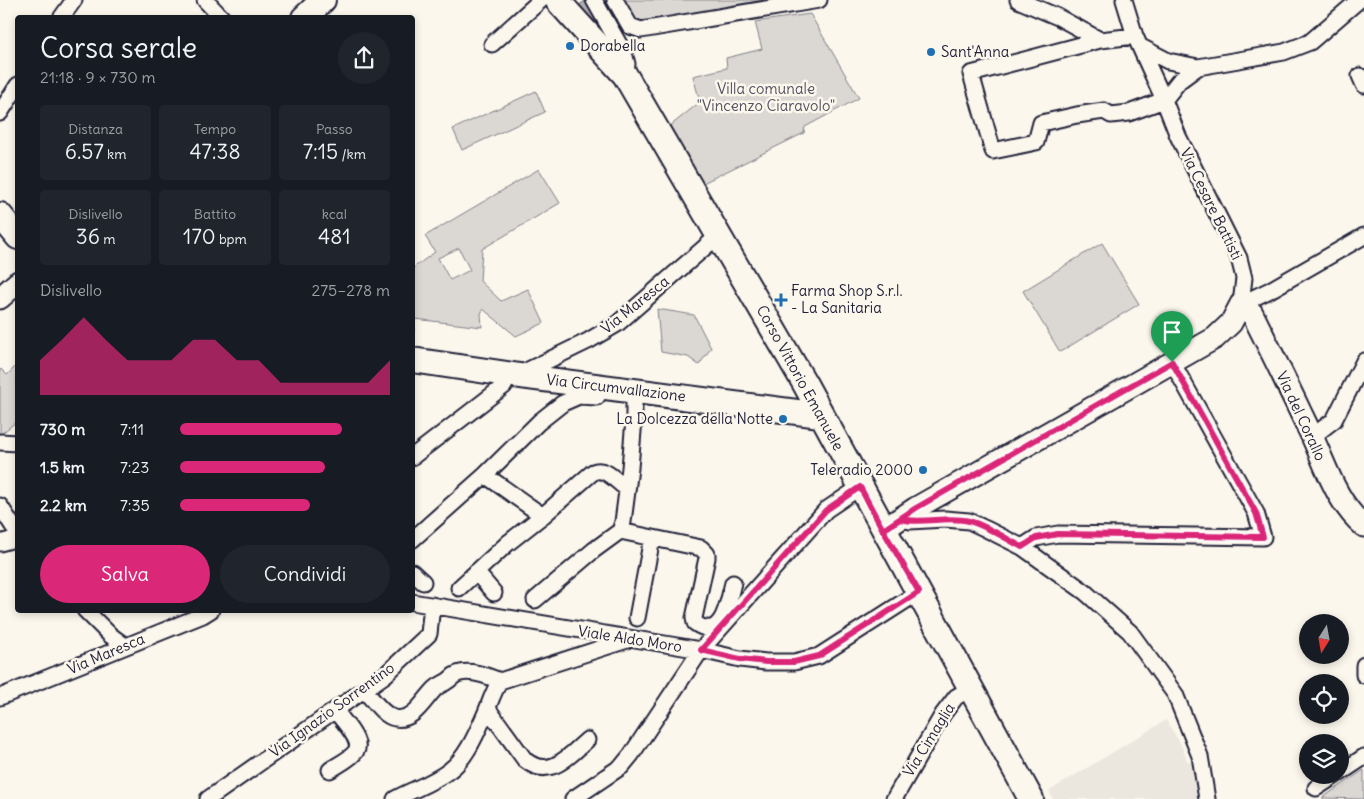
<!DOCTYPE html>
<html lang="it">
<head>
<meta charset="utf-8">
<style>
	body { margin:0; font-family:Delius,sans-serif; background:#20242c; color:#f1f3f6; height:100vh; display:flex; flex-direction:column; font-size:19px; white-space:nowrap }
	* { box-sizing:border-box; margin:0 }
	p { font-size:16px; color:#9ea1a6 }
	.icon { flex:none; width:28px; height:28px; fill:none; stroke:currentColor; stroke-width:2; stroke-linecap:round; stroke-linejoin:round }
	.map { position:relative; flex:1; overflow:hidden }
	.side { position:absolute; left:15px; top:15px; width:400px; height:598px; display:flex; flex-direction:column; background:#171b24; border-radius:5px; box-shadow:0 2px 8px #0003 }
	.side>* { flex:none }
	.needle { width:32px; rotate:191deg }
	.buttons { position:absolute; left:1299px; top:614px; display:grid; gap:10px }
	.buttons a { display:grid; place-items:center; width:50px; height:50px; border-radius:50%; background:#171b24; box-shadow:0 2px 8px #0003; font-size:25px }
	.pin { position:absolute; display:grid; place-items:center; width:42px; height:42px; color:#fff; margin:-51px -21px; border-radius:50% 50% 50% 0; rotate:-45deg; box-shadow:0 0 5px #0007 }
	.pin .icon { rotate:45deg }
	.round { display:grid; place-items:center; flex:none; width:52px; height:52px; border-radius:26px; background:#20242c }
	.headline { display:flex; align-items:center; justify-content:space-between; height:85px; padding:0 25px }
	h1 { font-size:28px; font-weight:600; line-height:38px }
	.figures { display:grid; grid-template-columns:repeat(3,1fr); gap:8px; height:85px; padding:5px 25px }
	.figures div { display:grid; align-content:center; border-radius:5px; background:#20242c; text-align:center }
	.figures b { font-size:21px; font-weight:600 }
	.figures small { font-size:14px; font-weight:400 }
	.figures p { font-size:14px }
	.chart { height:140px; padding:10px 25px }
	.chart p { display:flex; justify-content:space-between }
	.chart svg { width:100%; height:90px; margin-top:5px; fill:#db2777; opacity:.7 }
	.button { display:flex; gap:10px; margin-top:auto; padding:10px 25px }
	.button a { flex:1; height:58px; border-radius:30px; background:#db2777; color:#fff; font-size:20px; font-weight:600; line-height:58px; text-align:center }
	.button a+a { background:#20242c; color:#f1f3f6 }
	ul { padding:0 25px; list-style:none; font-size:16px }
	li { display:grid; grid-template-columns:80px 60px 1fr; align-items:center; height:38px }
	li i { height:12px; border-radius:6px; background:#db2777 }
	.map>svg:first-child { display:block }
	.built { fill:#ebe7df }
	.green { fill:#dbd8d3; stroke:#7e7d87; fill-rule:evenodd }
	.water { fill:#b1aeb0; stroke:#787681 }
	.lines { fill:none; stroke-linecap:round; stroke-linejoin:round }
	.street-casing { stroke:#22223b; stroke-width:19 }
	.secondary-casing { stroke:#22223b; stroke-width:25 }
	.primary-casing { stroke:#22223b; stroke-width:28 }
	.street { stroke:#fbf7ec; stroke-width:15 }
	.secondary { stroke:#fbf7ec; stroke-width:21 }
	.primary { stroke:#fbf7ec; stroke-width:24 }
	.route-casing { stroke:#fff; stroke-width:10 }
	.route { stroke:#db2777; stroke-width:6 }
	.poi-dot { fill:#1f6fb2; stroke:#fbf7ec; stroke-width:2 }
	.labels { text-anchor:middle; stroke-width:5; stroke-linejoin:round; paint-order:stroke }
	.poi-label { font-size:15px; fill:#22223b; stroke:#fbf7ec; text-anchor:start }
	.park-label { font-size:15px; fill:#505061; stroke:#fbf7ec }
	.street-label { font-size:15px; fill:#22223b; stroke:#fbf7ec }
</style>
</head>
<body>
<div class="map">
<svg width="1364" height="799" viewBox="0 0 1364 799">
	<rect width="100%" height="100%" fill="#fbf7ec"/>
	<filter id="ink" filterUnits="userSpaceOnUse"><feTurbulence type="fractalNoise" baseFrequency=".02" numOctaves="2"/><feDisplacementMap in="SourceGraphic" scale="10" xChannelSelector="R" yChannelSelector="G"/><feConvolveMatrix kernelMatrix="1 2 1 2 8 2 1 2 1" color-interpolation-filters="sRGB"/></filter>
	<g filter="url(#ink)">
		<!-- built -->
		<path class="built" d="M 1166,720 L 1180,743 L 1188,762 L 1192,762 L 1199,799 L 1053,799 L 1049,791 Z"/>
		<!-- green -->
		<path class="green" d="M 621,0 L 765,0 L 644,25 L 635,22 Z
			M 810,14 L 859,98 L 805,127 L 804,133 L 701,184 L 670,126 L 700,102 L 693,76 L 727,68 L 726,58 L 762,49 L 755,22 Z
			M 536,91 L 545,112 L 462,150 L 453,129 Z
			M 539,169 L 560,203 L 482,249 L 480,281 L 501,301 L 528,289 L 544,323 L 516,336 L 483,309 L 481,314 L 482,327 L 415,319 L 413,338 L 413,268 L 435,252 L 425,236 ZM 459,248 L 470,270 L 450,280 L 438,258 Z
			M 1102,243 L 1139,304 L 1060,352 L 1023,291 Z
			M 657,309 L 694,315 L 711,348 L 699,365 L 688,357 L 661,352 Z
			M 17,365 L 17,421 L 0,435 L 0,370 L 1,369 L 7,375 Z
			M 1364,770 L 1364,799 L 1322,798 Z"/>
		<!-- water -->
		<path class="water" d="M 585,1 L 600,28 L 599,30 L 574,8 Z"/>
		<g class="lines">
			<!-- street casing -->
			<g class="street-casing">
				<path id="street" d="M 205,0 L 222,18
					M 594,0 L 624,53 L 627,64 L 625,75
					M 615,0 L 630,26 L 641,30 L 819,0
					M 1018,0 L 1058,17 L 1100,40
					M 1124,0 L 1135,36 L 1164,100 L 1178,136 L 1239,258 L 1244,278 L 1241,304
					M 61,18 L 74,0
					M 1135,36 L 1100,40 L 971,74 L 993,151 L 1036,142 L 1041,123 L 1077,115 L 1104,111 L 1111,115 L 1129,113 L 1164,100
					M 492,44 L 541,0
					M 1141,47 L 1168,61 L 1198,67 L 1284,52 L 1310,42 L 1359,0
					M 1360,76 L 1364,85
					M 1164,100 L 1179,81 L 1198,67
					M 0,113 L 18,85
					M 1241,304 L 1270,290 L 1364,236
					M 518,375 L 588,341 L 617,324 L 719,235
					M 1312,437 L 1334,420 L 1364,361
					M 0,442 L 18,443
					M 412,457 L 504,386 L 510,374
					M 485,475 L 543,516
					M 0,506 L 18,534
					M 900,519 L 910,521 L 945,519 L 969,521 L 986,529 L 1022,547 L 1085,592 L 1130,632 L 1175,694 L 1200,756 L 1207,799
					M 620,531 L 701,548 L 707,554 L 707,558 L 694,618 L 695,623 C 723,643 728,601 733,583
					M 412,540 L 485,475 L 539,422 L 563,403 L 579,396 L 597,397
					M 0,543 L 18,538
					M 1022,547 L 1036,538 L 1058,534 L 1263,537 L 1256,513 L 1172,362
					M 412,572 L 423,582
					M 476,572 L 494,593
					M 459,588 L 508,543 L 546,513 L 593,472 C 604,467 613,478 622,485
					M 535,600 L 594,550 L 620,531 L 623,522 L 630,468 L 634,419 L 634,390
					M 412,602 L 701,650 L 740,659 L 766,662 L 794,662 L 819,656 L 919,592
					M 85,610 L 110,635 L 125,646
					M 637,618 L 652,538
					M 1364,665 L 1364,675
					M 364,690 C 372,698 383,716 395,718 C 414,722 424,699 436,688 C 439,685 443,684 446,682 C 450,680 452,677 455,675 C 468,668 488,676 500,681
					M 0,697 L 203,615 L 211,610
					M 488,709 L 525,760 C 550,780 569,756 587,740
					M 330,770 C 337,765 351,759 356,751 C 363,741 341,719 335,710
					M 1340,773 L 1364,757
					M 1316,788 L 1336,775
					M 208,799 L 385,675 L 429,634 L 432,605
					M 395,799 C 413,789 434,783 450,770 C 465,759 475,737 483,719 C 489,707 492,693 500,681 L 627,640
					M 573,799 L 622,766 L 631,755 L 701,650 L 826,510 L 860,487
					M 894,799 L 943,714 L 956,697 L 971,688"/>
			</g>
			<!-- secondary casing -->
			<g class="secondary-casing">
				<path id="secondary" d="M 0,298 L 18,282
					M 883,530 L 916,508 L 1215,338 L 1231,323 L 1241,304 L 1252,313 C 1272,353 1292,394 1311,434 C 1326,466 1336,502 1364,526"/>
			</g>
			<!-- primary casing -->
			<g class="primary-casing">
				<path id="primary" d="M 557,0 L 625,75 L 805,384 L 1031,799
					M 304,18 L 323,0
					M 0,215 L 18,237
					M 412,360 L 527,377 L 820,415"/>
			</g>
			<!-- street -->
			<use href="#street" class="street"/>
			<!-- secondary -->
			<use href="#secondary" class="secondary"/>
			<!-- primary -->
			<use href="#primary" class="primary"/>
		</g>
	</g>
	<g class="lines" filter="url(#ink)">
		<!-- route casing -->
		<g class="route-casing">
			<path id="route" d="M 1172,362 L 916,508 L 883,530 L 860,487 L 826,510 L 701,650 L 740,659 L 766,662 L 794,662 L 819,656 L 919,592 L 883,530 L 900,519 C 923,525 947,515 969,521 C 987,526 1005,538 1022,547 L 1036,538 L 1058,534 L 1263,537 L 1256,513 L 1172,362"/>
		</g>
		<!-- route -->
		<use href="#route" class="route"/>
	</g>
	<!-- markers -->
	<g class="poi-dot">
		<circle cx="570" cy="46" r="5"/>
		<circle cx="931" cy="52" r="5"/>
		<path d="M778.5 292.5h5v5h5v5h-5v5h-5v-5h-5v-5h5z"/>
		<circle cx="783" cy="419" r="5"/>
		<circle cx="923" cy="470" r="5"/>
	</g>
	<g class="labels">
		<!-- poi labels -->
		<g class="poi-label">
			<text x="580" y="51">Dorabella</text>
			<text x="941" y="57">Sant'Anna</text>
			<text x="791" y="296">Farma Shop S.r.l.<tspan x="791" dy="17">- La Sanitaria</tspan></text>
			<text x="773" y="424" text-anchor="end">La Dolcezza della Notte</text>
			<text x="913" y="475" text-anchor="end">Teleradio 2000</text>
		</g>
		<!-- park labels -->
		<g class="park-label">
			<text x="766" y="94">Villa comunale<tspan x="766" dy="17">"Vincenzo Ciaravolo"</tspan></text>
		</g>
		<!-- street labels -->
		<g class="street-label">
			<text transform="translate(1211 204) rotate(64)" y="5">Via Cesare Battisti</text>
			<text transform="translate(635 305) rotate(-39)" y="5">Via Maresca</text>
			<text transform="translate(800 378) rotate(61)" y="5">Corso Vittorio Emanuele</text>
			<text transform="translate(616 388) rotate(7)" y="5">Via Circumvallazione</text>
			<text transform="translate(1301 416) rotate(65)" y="5">Via del Corallo</text>
			<text transform="translate(630 639) rotate(9)" y="5">Viale Aldo Moro</text>
			<text transform="translate(106 654) rotate(-23)" y="5">Via Maresca</text>
			<text transform="translate(332 710) rotate(-36)" y="5">Via Ignazio Sorrentino</text>
			<text transform="translate(929 740) rotate(-58)" y="5">Via Cimaglia</text>
		</g>
	</g>
</svg>
<div class="buttons">
<a><svg class="needle" viewBox="-14 -14 28 28"><path d="M0-13l5 13h-10z" fill="#e53935"/><path d="M0 13l5-13h-10z" fill="#9ea1a6"/></svg></a>
<a><svg class="icon" aria-label="locate" viewBox="0 0 24 24"><circle cx="12" cy="12" r="6"/><path d="M12 2v4M12 18v4M2 12h4M18 12h4"/></svg></a>
<a><svg class="icon" aria-label="layers" viewBox="0 0 24 24"><path d="M12 4l9 5-9 5-9-5zM3 14l9 5 9-5"/></svg></a>
</div>
<div class="pin" style="left:1172px;top:362px;background:#1e9e55"><svg class="icon" aria-label="arrive" viewBox="0 0 24 24"><path d="M6 21V4h12l-3 4 3 4H6"/></svg></div>
<section class="side">
<div class="headline"><div><h1>Corsa serale</h1><p>21:18 · 9 × 730 m</p></div><a class="round"><svg class="icon" aria-label="share" viewBox="0 0 24 24"><path d="M12 15V3M7 8l5-5 5 5M5 13v7h14v-7"/></svg></a></div>
<div class="figures">
<div><p>Distanza</p><b>6.57<small> km</small></b></div>
<div><p>Tempo</p><b>47:38</b></div>
<div><p>Passo</p><b>7:15<small> /km</small></b></div>
</div>
<div class="figures">
<div><p>Dislivello</p><b>36<small> m</small></b></div>
<div><p>Battito</p><b>170<small> bpm</small></b></div>
<div><p>kcal</p><b>481</b></div>
</div>
<div class="chart"><p><span>Dislivello</span>275–278 m</p>
<svg viewBox="0 0 160 44" preserveAspectRatio="none"><path d="M0 44V27L10 17L20 6L30 17L40 27L50 27L60 27L70 17L80 17L90 27L100 27L110 38L120 38L130 38L140 38L150 38L160 27V44z"/></svg>
</div>
<ul>
<li><b>730 m</b>7:11<i style="width:77%"></i></li>
<li><b>1.5 km</b>7:23<i style="width:69%"></i></li>
<li><b>2.2 km</b>7:35<i style="width:62%"></i></li>
</ul>
<div class="button"><a>Salva</a><a>Condividi</a></div>
</section>
</div>
</body>
</html>
